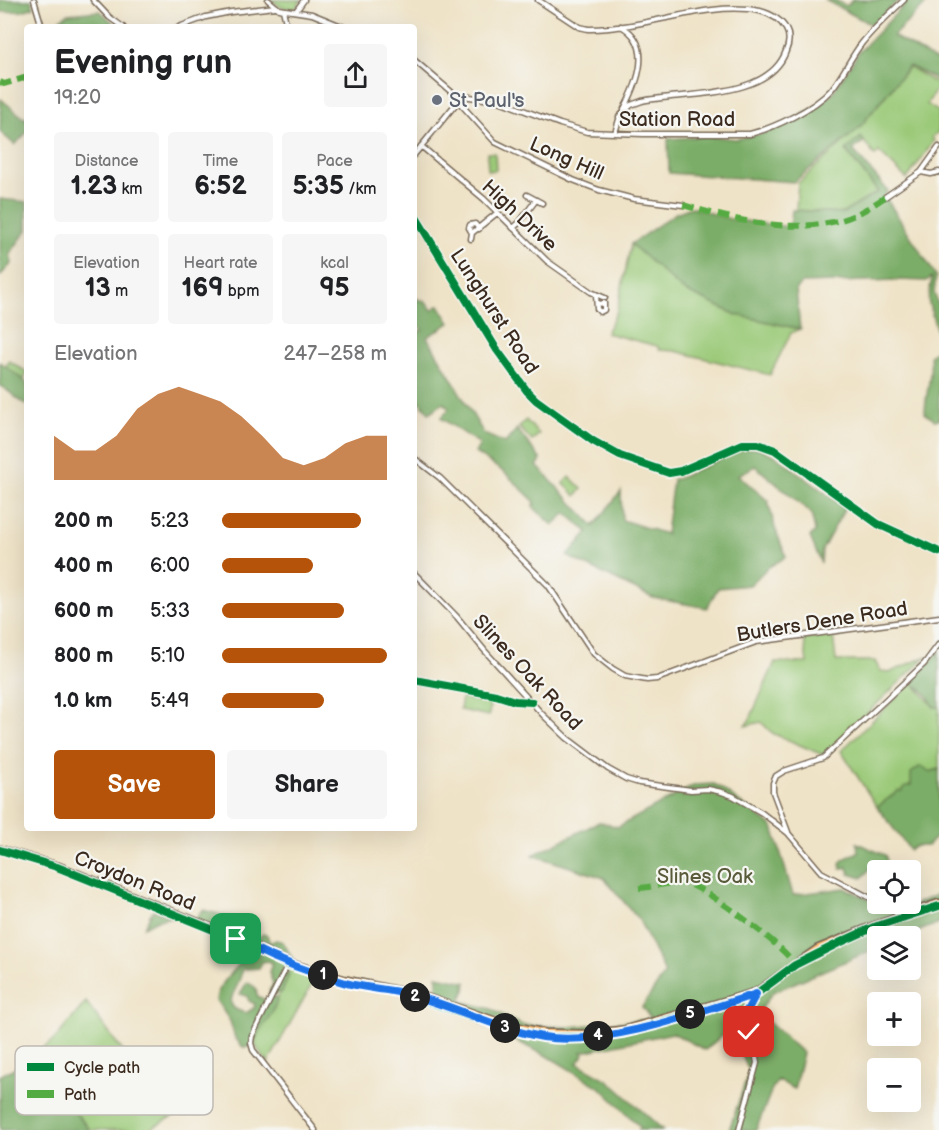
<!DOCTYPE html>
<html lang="en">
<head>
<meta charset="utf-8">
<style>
	body { margin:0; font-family:"Balsamiq Sans",sans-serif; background:#f6f6f6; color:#202124; height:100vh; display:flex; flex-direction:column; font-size:22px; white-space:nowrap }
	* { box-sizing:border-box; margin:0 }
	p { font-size:20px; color:#757577 }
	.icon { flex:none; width:33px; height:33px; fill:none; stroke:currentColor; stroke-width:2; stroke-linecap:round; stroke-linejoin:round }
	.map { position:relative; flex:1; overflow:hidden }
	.details { position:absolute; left:24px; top:24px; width:393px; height:807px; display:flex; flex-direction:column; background:#fff; border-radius:6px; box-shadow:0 6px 24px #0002 }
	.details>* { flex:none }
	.controls { position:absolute; left:867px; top:860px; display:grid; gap:12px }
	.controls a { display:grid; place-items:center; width:54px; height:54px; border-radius:6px; background:#fff; box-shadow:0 6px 24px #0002; font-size:30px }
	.pin { position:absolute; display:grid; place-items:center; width:51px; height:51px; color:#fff; margin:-26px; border-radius:12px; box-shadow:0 3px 9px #0006 }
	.km { position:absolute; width:30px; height:30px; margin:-15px; border-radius:50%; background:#222; color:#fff; font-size:16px; line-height:30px; text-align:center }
	.round { display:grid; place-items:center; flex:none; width:63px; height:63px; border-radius:6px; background:#f6f6f6 }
	.headline { display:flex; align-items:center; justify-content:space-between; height:102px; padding:0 30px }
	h1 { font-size:33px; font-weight:800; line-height:45px }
	.stats { display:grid; grid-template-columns:repeat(3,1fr); gap:9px; height:102px; padding:6px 30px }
	.stats div { display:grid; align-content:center; border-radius:6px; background:#f6f6f6; text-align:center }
	.stats b { font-size:26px; font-weight:800 }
	.stats small { font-size:16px; font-weight:400 }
	.stats p { font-size:16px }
	.chart { height:168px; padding:12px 30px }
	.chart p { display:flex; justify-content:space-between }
	.chart svg { width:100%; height:108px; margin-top:6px; fill:#b45309; opacity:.7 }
	.action { display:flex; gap:12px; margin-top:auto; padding:12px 30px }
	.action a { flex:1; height:69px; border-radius:6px; background:#b45309; color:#fff; font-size:24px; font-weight:800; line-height:69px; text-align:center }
	.action a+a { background:#f6f6f6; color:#202124 }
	ul { padding:0 30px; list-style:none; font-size:20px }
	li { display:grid; grid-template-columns:96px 72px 1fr; align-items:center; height:45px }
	li i { height:15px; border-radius:8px; background:#b45309 }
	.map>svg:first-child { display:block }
	.green { fill:#9ac977; stroke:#6a7a4a; stroke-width:1.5 }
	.forest { fill:#7bad68; stroke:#5b6c43; stroke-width:1.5 }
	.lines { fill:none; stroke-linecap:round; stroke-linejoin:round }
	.minor-casing { stroke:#7a6b59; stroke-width:7 }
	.major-casing { stroke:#7a6b59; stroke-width:8 }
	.minor { stroke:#fff; stroke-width:4 }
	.major { stroke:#ffbb71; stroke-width:4.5 }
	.quiet { stroke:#55ab43; stroke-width:6; stroke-dasharray:12 6; stroke-linecap:butt }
	.cycleway-casing { stroke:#f6f6f2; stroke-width:11 }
	.cycleway { stroke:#00873e; stroke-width:8 }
	.route-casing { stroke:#fff; stroke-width:12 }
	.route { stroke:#1a73e8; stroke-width:8 }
	.worship-dot { fill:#6b7280; stroke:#f6f6f2; stroke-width:2 }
	.labels { text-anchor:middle; stroke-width:4.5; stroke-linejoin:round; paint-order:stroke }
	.worship-label { font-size:20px; fill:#5b616d; stroke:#f6f6f2; text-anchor:start }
	.street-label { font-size:20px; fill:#3b2a1e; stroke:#f6f6f2 }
	.park-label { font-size:20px; fill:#585a39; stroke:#f6f6f2 }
	.key { fill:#f6f6f2; stroke:#beb9b2; stroke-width:1.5 }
	.key-label { font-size:16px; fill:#3b2a1e }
</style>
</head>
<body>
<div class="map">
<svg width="939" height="1130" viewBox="0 0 939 1130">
	<rect width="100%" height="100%" fill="#f6f6f2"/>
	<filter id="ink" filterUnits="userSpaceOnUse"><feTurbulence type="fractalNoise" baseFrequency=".0167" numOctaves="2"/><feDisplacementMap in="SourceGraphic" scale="12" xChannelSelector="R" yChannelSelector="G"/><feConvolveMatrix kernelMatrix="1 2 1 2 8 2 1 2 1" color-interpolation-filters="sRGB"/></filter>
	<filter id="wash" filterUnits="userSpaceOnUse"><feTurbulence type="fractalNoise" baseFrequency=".008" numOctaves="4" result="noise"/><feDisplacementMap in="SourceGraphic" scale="24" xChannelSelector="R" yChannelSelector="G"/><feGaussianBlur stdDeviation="1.35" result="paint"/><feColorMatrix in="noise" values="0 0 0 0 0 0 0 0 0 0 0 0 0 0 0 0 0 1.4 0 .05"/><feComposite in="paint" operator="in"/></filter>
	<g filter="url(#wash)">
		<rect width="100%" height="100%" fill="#efe3c7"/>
		<!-- green -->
		<path class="green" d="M 271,0 L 302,0 L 295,9 L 281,7 Z
			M 909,67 L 939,85 L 927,104 L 939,112 L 939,132 L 932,137 L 934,141 L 907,179 L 879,152 L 875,156 L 861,137 L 846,151 L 878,192 L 843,213 L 796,210 L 798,183 L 859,128 Z
			M 487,153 L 495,153 L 496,170 L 488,171 Z
			M 631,244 L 683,290 L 737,315 L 800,329 L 791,333 L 770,375 L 675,351 L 660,350 L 657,346 L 606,333 L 617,311 Z
			M 9,361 L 27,372 L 24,380 L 5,368 Z
			M 526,420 L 539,434 L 532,441 L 519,427 Z
			M 570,477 L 582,489 L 576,496 L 563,483 Z
			M 833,634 L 836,661 L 875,661 L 880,671 L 891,672 L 927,656 L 823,755 L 772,733 L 761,722 L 745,726 L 750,719 L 775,662 L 807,663 L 804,639 Z
			M 912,682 L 934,707 L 939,707 L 939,769 L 929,772 L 877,807 L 841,751 Z
			M 462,697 L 490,704 L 489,716 L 460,710 Z
			M 290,969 L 316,977 L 268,1063 L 256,1047 L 255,1042 L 258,1033 L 272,1012 Z
			M 86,1002 L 168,1112 L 174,1116 L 148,1130 L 90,1130 L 30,1059 L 55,1039 Z"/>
		<!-- forest -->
		<path class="forest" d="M 0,0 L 31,0 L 34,7 L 23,11 L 0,12 Z
			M 825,0 L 835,0 L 847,6 L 852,0 L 899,0 L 872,25 Z
			M 909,0 L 930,0 L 893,36 L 939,62 L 939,81 L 909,66 L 859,128 L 794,182 L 669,173 L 668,139 L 708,136 L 737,139 L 764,133 L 791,121 L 819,105 L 832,94 L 859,52 Z
			M 100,11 L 118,27 L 68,27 L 60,19 L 68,14 Z
			M 1,99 L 25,119 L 27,117 L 27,132 L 15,145 L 0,132 Z
			M 861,137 L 864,141 L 853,150 L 888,191 L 884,195 L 936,276 L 934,293 L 939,307 L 939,339 L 928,300 L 932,277 L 926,281 L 899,280 L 802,283 L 796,289 L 800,329 L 737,315 L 683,290 L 631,244 L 676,213 L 691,207 L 730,219 L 790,227 L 792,210 L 843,213 L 878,192 L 846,150 Z
			M 0,199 L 27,202 L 27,230 L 10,254 L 12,263 L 0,276 Z
			M 415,298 L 426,302 L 432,310 L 439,305 L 450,323 L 427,337 L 484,434 L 505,443 L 517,429 L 541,460 L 537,466 L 594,526 L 621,491 L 622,520 L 666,534 L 673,479 L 677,479 L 742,449 L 759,448 L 776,456 L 845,508 L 822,550 L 821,563 L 810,537 L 815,531 L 811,513 L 755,466 L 738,475 L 768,501 L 775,528 L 786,557 L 767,568 L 750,585 L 718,588 L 707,608 L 653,598 L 567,556 L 588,532 L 566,513 L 553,525 L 533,507 L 535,502 L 504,472 L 475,453 L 480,444 L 441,418 L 449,409 L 444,403 L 429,413 L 417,398 L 414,399 L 414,334 L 422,330 L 414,316 Z
			M 939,348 L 939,420 L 935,420 L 925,414 C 925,392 933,377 930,355 Z
			M 0,362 L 27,383 L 27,405 C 16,400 11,391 0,386 Z
			M 939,651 L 939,707 L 934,707 L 927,695 L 912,682 Z
			M 919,767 L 923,767 L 930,772 L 939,769 L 939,834 L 927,846 L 916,846 L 910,850 L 877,807 L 898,791 L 902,791 L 906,786 L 911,785 L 911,773 Z
			M 714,784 L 722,789 L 773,827 L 793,895 L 845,888 L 900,914 L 921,906 L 917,906 L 917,903 L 939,894 L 939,923 L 907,936 L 878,936 L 877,948 L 773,992 L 758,1013 L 803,1053 L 794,1089 L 778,1080 L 772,1089 L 756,1130 L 729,1130 L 749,1071 L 730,1029 L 705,1050 L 673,1033 L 582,1052 L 584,1054 L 577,1063 L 608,1080 L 663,1130 L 639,1130 L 640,1127 L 601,1088 L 551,1058 L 480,1023 L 514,1024 L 429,996 L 437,989 L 437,976 L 466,982 L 465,990 L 460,1001 L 491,1009 L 522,1025 L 569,1027 L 651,1019 L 642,1007 L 665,973 L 639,920 L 604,878 L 533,855 L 599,822 L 618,827 L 695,785 Z
			M 857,843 L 885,855 L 887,860 L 886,866 L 879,869 L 872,867 L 862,878 L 849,874 L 850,872 L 847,867 L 841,869 L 840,863 L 844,859 L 858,852 Z
			M 153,910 L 171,917 L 157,920 L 144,927 Z
			M 203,910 L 241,920 L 246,930 L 254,930 L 251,944 L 263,934 L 267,935 L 270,943 L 276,940 L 283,942 L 292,958 L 287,964 L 286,972 L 289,975 L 282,992 L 274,994 L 269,991 L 273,984 L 269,972 L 272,963 L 268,961 L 262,962 L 259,968 L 243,969 C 241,975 239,982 236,988 C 228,1003 229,1009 246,1013 L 254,1008 L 255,1004 L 249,1001 L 247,996 L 240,994 L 247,982 L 256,988 L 257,996 L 268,1001 L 273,996 L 278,999 L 272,1013 L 249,1047 L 243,1047 L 235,1038 L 230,1021 L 216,1000 L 218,990 L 227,978 L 244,959 L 245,954 L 216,933 C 201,935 188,922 203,910 Z
			M 30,1059 L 90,1130 L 0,1130 L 0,1076 Z"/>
	</g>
	<g filter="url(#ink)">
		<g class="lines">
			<!-- minor casing -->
			<g class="minor-casing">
				<path id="minor" d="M 34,0 L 42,27
					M 93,0 L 109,17 L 123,27
					M 268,0 L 279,9 L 312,14 L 344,27
					M 538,0 L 579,27 L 588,29 C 643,30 707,0 760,11 C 771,14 781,20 786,29 C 790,36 789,44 786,51 C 769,100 683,92 642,101 L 631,105 L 619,117
					M 283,10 L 287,27
					M 296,11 L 304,0
					M 621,26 C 654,44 638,83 624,109
					M 179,27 L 206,17 L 231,12 L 275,7
					M 414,60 L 455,95 L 499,101 L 560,124 L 587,132 L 643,134 L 750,134 C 774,128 814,109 831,90 C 843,76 850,58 862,43 C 874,28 889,14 904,0
					M 458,101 L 495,142 L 573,180 L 599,190 L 634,199 L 683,205
					M 615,133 L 620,116
					M 421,146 L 484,199 L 547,261 L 591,292 L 605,298
					M 414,155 L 459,100
					M 921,172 L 931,174 L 939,172
					M 527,195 L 542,203
					M 885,197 L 921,172 L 939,147
					M 414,214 L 497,350 L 527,391 L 536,400 L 593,441 L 620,456 L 669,473 L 681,471 L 743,444 L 758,444 L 775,450 L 878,524 L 939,552
					M 513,228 L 519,223 L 536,200
					M 472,233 L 497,213
					M 471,239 L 472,233 L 469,228 L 470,225 L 475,224 L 479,229
					M 596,295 L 597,309 L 600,312 L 604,310 L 604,303 L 598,304
					M 414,458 L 440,478 L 548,585 L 594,654 L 613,669 L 625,676 L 647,680 L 657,679 L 756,642 L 939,617
					M 414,573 L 457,617 L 485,651 L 543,715 L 567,738 L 608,769 L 626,779 L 639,783 L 691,790 L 708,789 L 722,792 L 733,796 L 762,813 L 788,833 L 821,872 L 878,902
					M 788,832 L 773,792 L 773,783 L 776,776 L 784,771 L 823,758 L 924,664 L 939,644
					M 879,903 L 895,912 L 899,916
					M 289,962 L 252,1036 L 251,1043 L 253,1050 L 315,1130
					M 739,1130 L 757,1063 L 753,1041 L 744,1016 L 756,994 L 756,991"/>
			</g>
			<!-- major casing -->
			<g class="major-casing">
				<path id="major" d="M 0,848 L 58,865 L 237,937 L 289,962 L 346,979 L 419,994 L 501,1022 L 545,1032 L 585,1033 L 624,1029 L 756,991 L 817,948 L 873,925 L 939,902"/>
			</g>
			<!-- minor -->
			<use href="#minor" class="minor"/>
			<!-- major -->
			<use href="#major" class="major"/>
			<!-- quiet -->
			<path class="quiet" d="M 0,82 L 4,84 L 27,77
				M 683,205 C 733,220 788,234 841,220 C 856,216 872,206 885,197
				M 639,888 C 654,887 671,881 686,883 C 705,887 782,945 794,963"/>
			<!-- cycleway casing -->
			<g class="cycleway-casing">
				<path id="cycleway" d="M 414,214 L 497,350 L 527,391 L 536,400 L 593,441 L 620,456 L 669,473 L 681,471 L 743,444 L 758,444 L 775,450 L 878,524 L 939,552
					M 414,680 L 496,695 L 515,701 L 532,702
					M 0,850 L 57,867 L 236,939 L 288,965 L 346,983 L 404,993 L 502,1027 L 545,1037 L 585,1037 L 624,1033 L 756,994 L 795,965 L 839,943 L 874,927 L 939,906"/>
			</g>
			<!-- cycleway -->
			<use href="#cycleway" class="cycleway"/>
		</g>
	</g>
	<g class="lines" filter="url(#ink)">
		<!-- route casing -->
		<g class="route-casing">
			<path id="route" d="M 236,939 C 271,958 307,972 346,983 C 365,988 385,989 404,993 C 451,1004 495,1029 543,1037 C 605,1047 697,1013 756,994 L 744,1016 L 749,1032"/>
		</g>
		<!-- route -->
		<use href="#route" class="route"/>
	</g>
	<!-- markers -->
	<circle class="worship-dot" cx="437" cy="100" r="6"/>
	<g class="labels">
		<!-- worship labels -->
		<g class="worship-label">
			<text x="449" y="107">St Paul's</text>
		</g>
		<!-- street labels -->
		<g class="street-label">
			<text x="677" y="126">Station Road</text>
			<text transform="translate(567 158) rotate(24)" y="7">Long Hill</text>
			<text transform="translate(520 215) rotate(43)" y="7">High Drive</text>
			<text transform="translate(495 311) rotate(57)" y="7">Lunghurst Road</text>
			<text transform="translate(822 621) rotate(-9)" y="7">Butlers Dene Road</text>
			<text transform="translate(528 672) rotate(47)" y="7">Slines Oak Road</text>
			<text transform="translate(135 880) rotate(22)" y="7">Croydon Road</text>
		</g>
		<!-- park labels -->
		<g class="park-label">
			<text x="705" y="883">Slines Oak</text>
		</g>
	</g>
	<!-- legend -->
	<rect x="15" y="1046" width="198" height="69" rx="9" class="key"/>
	<rect x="27" y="1063" width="27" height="8" fill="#00873e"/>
	<rect x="27" y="1090" width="27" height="8" fill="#55ab43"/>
	<g class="key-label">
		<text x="64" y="1073">Cycle path</text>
		<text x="64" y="1100">Path</text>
	</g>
</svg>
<div class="controls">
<a><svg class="icon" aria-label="locate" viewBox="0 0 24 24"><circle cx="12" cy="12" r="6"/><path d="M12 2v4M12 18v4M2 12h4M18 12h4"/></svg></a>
<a><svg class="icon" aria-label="layers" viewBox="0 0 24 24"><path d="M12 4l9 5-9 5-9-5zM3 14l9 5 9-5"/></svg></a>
<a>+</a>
<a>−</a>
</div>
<div class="pin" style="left:236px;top:939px;background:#1e9e55"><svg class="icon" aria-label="arrive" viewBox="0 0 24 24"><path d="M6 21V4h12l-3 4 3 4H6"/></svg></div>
<div class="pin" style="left:749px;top:1032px;background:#d93025"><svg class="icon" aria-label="check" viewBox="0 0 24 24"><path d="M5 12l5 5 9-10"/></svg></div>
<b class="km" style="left:323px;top:975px">1</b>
<b class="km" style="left:415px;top:997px">2</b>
<b class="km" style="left:505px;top:1028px">3</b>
<b class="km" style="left:598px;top:1036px">4</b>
<b class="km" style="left:690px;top:1014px">5</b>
<section class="details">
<div class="headline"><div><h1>Evening run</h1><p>19:20</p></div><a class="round"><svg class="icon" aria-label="share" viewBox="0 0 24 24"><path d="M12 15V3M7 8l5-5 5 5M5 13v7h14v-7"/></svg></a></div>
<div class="stats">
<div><p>Distance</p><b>1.23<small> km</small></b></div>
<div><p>Time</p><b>6:52</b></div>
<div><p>Pace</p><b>5:35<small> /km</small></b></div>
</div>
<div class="stats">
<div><p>Elevation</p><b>13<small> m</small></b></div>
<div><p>Heart rate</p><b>169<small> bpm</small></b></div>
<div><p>kcal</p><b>95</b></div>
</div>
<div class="chart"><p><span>Elevation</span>247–258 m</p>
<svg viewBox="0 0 160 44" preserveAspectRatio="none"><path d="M0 44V26L10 32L20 32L30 26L40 15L50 9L60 6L70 9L80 12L90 18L100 26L110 35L120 38L130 35L140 29L150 26L160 26V44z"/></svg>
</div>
<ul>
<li><b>200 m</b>5:23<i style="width:84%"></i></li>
<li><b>400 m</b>6:00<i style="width:55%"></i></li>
<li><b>600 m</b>5:33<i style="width:74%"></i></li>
<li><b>800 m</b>5:10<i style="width:100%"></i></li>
<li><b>1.0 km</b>5:49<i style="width:62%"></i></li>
</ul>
<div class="action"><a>Save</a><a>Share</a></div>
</section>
</div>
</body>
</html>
